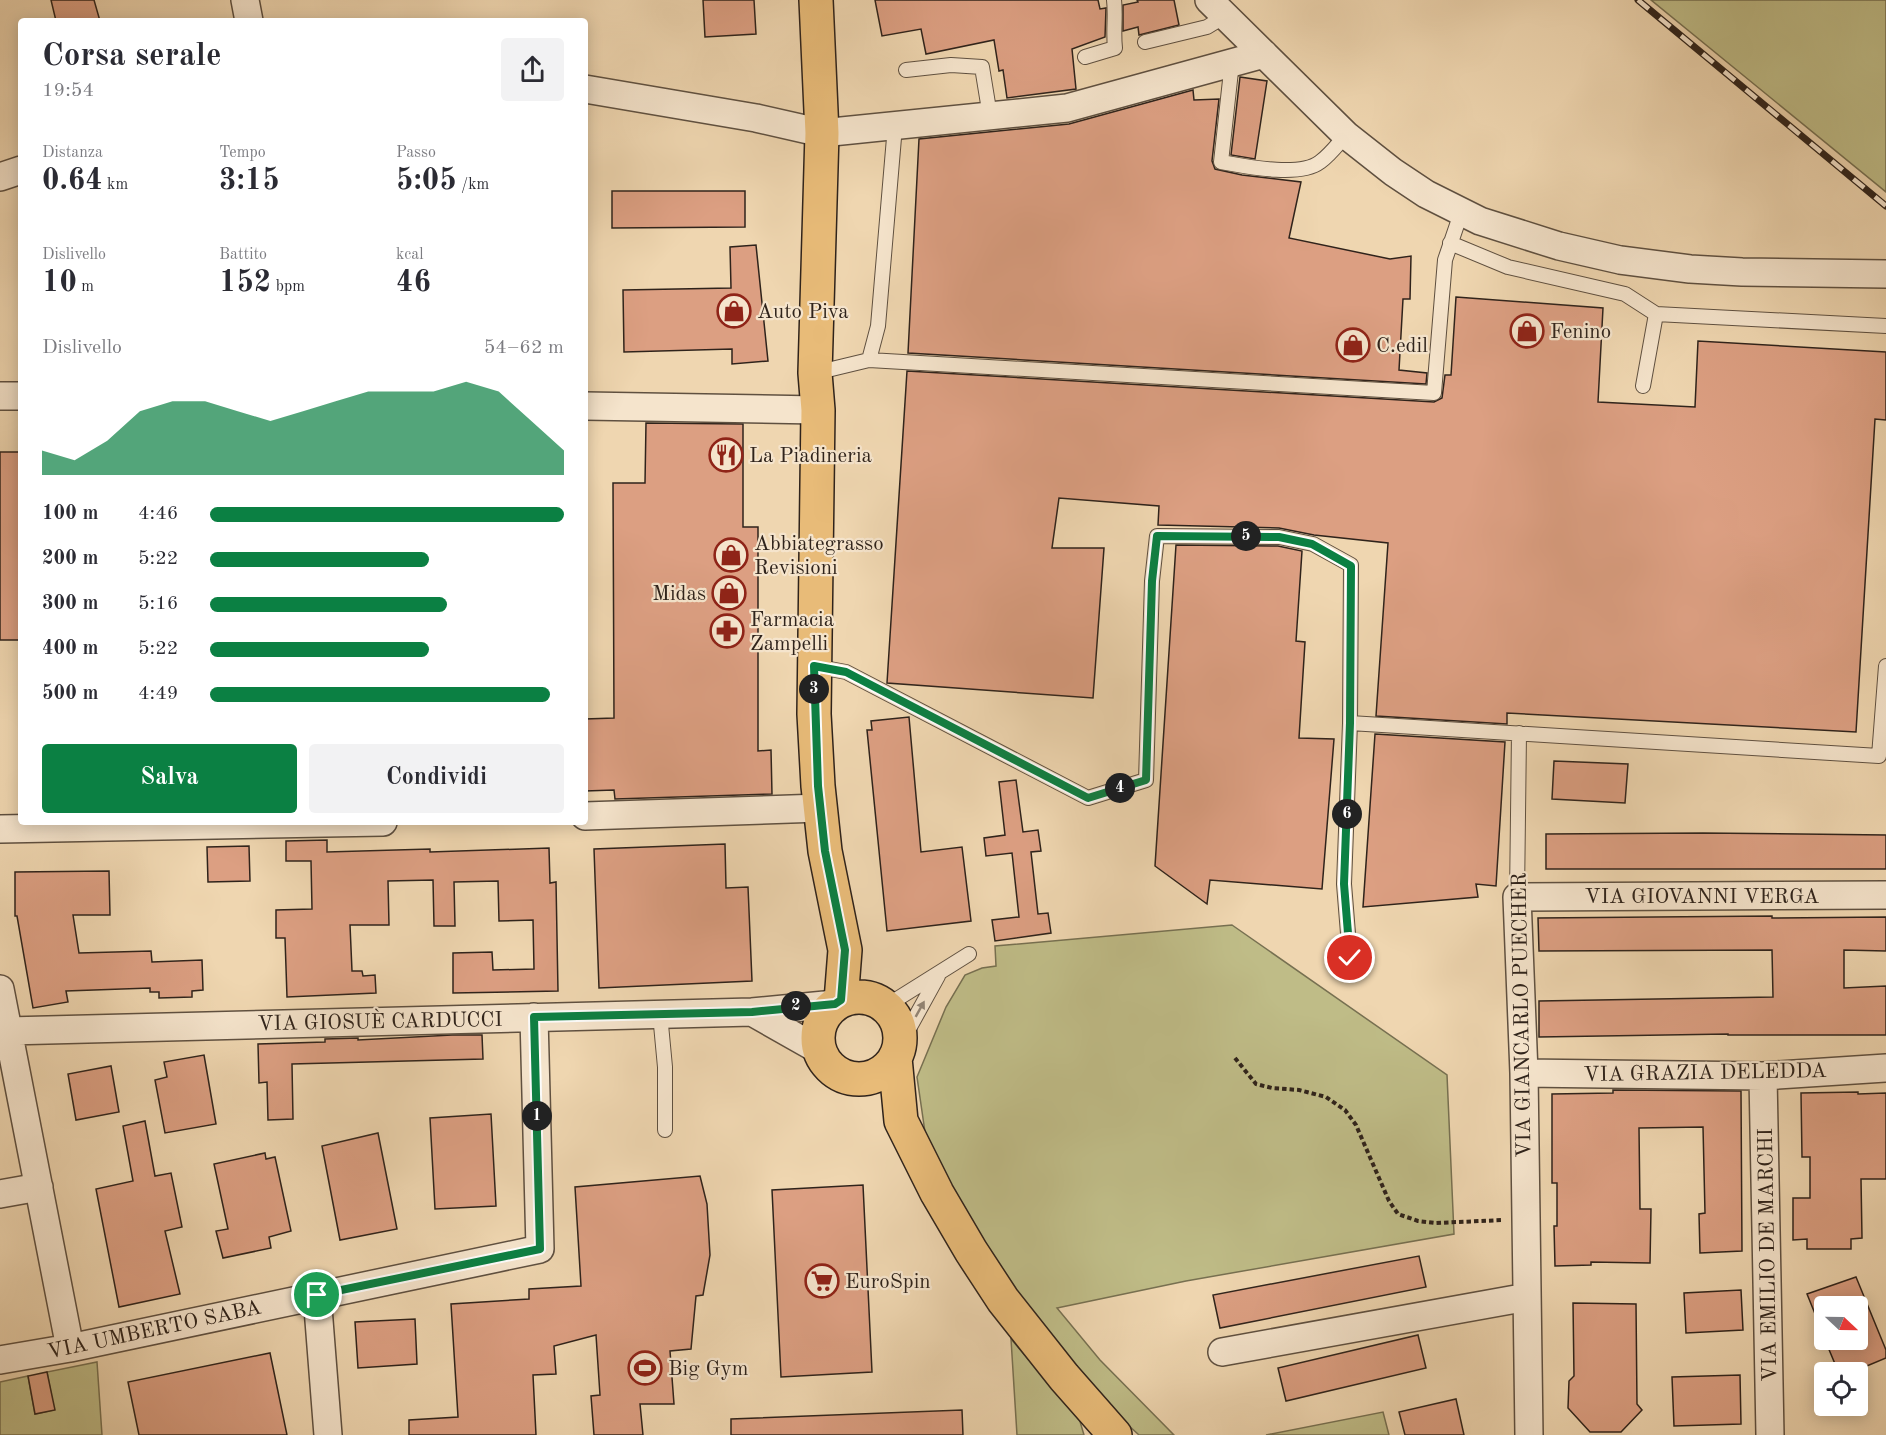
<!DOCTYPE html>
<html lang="it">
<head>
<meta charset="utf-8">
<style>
	body { margin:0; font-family:"Old Standard TT",serif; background:#f2f2f3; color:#2b2b33; height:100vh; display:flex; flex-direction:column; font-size:22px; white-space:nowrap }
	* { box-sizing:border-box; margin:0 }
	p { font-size:20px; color:#7c7c81 }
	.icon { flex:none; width:33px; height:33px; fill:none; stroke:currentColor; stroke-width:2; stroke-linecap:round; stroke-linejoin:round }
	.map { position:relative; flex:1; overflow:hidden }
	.side { position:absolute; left:18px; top:18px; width:570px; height:807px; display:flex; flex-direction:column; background:#fff; border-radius:6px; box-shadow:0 3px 15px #0003 }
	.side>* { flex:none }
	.needle { width:39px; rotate:112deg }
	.tools { position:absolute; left:1814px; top:1296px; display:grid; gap:12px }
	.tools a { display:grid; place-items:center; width:54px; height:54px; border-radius:6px; background:#fff; box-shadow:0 3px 15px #0003; font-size:30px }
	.pin { position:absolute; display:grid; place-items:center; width:51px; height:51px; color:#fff; margin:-26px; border:3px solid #fff; border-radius:50%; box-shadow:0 2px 6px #0007 }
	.km { position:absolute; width:30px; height:30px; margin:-15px; border-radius:50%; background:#222; color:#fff; font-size:16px; line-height:30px; text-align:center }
	.round { display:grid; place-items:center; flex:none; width:63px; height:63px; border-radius:6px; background:#f2f2f3 }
	.summary { display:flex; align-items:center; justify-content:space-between; height:102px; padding:0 24px }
	h1 { font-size:33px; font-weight:700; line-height:45px }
	.stats { display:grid; grid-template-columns:repeat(3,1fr); gap:9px; height:102px; padding:6px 24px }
	.stats div { display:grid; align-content:center }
	.stats b { font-size:30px; font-weight:700 }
	.stats small { font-size:16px; font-weight:400 }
	.stats p { font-size:16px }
	.chart { height:168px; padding:12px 24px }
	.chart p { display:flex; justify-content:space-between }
	.chart svg { width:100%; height:108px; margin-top:6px; fill:#0b8043; opacity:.7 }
	.button { display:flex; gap:12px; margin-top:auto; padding:12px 24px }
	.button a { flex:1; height:69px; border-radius:6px; background:#0b8043; color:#fff; font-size:24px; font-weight:700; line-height:69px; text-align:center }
	.button a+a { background:#f2f2f3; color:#2b2b33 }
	ul { padding:0 24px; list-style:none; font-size:20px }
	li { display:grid; grid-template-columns:96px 72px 1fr; align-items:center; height:45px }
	li i { height:15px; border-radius:8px; background:#0b8043 }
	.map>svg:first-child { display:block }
	.green { fill:#bfbc87; stroke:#777051; stroke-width:1.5 }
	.building { fill:#dc9f82; stroke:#2f231b; stroke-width:1.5 }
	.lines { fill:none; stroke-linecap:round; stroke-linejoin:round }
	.service-casing { stroke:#5f5040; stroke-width:16 }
	.minor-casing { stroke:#5f5040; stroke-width:30 }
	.primary-casing { stroke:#2f231b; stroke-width:36 }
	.path { stroke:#2f231b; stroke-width:4; stroke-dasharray:4.5 3; stroke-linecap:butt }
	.service { stroke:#f5e4cc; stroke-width:14 }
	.minor { stroke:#f5e4cc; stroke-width:27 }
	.primary { stroke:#e8bb78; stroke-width:33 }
	.rail-casing { stroke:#2f231b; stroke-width:7 }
	.rail { stroke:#f5e4cc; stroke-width:4.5; stroke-dasharray:14; stroke-linecap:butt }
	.oneway { fill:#928474 }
	.route-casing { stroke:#fff; stroke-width:12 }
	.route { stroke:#0b8043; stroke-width:8 }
	.labels { text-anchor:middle; stroke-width:4.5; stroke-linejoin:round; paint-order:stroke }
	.poi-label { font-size:21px; fill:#2f231b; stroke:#f5e4cc; text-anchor:start }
	.street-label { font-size:21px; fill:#2f231b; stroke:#f5e4cc }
</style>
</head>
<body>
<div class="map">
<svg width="1886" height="1435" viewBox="0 0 1886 1435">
	<rect width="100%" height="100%" fill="#efd6b0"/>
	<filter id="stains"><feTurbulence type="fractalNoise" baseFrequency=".00333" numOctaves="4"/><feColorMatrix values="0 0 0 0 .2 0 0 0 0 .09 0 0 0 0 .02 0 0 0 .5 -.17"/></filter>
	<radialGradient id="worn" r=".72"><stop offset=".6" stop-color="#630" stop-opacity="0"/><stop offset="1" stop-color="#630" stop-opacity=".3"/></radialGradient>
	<!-- green -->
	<path class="green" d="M 1651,0 L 1886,0 L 1886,192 Z
		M 1232,925 L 1447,1075 L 1454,1234 L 1186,1281 L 1057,1308 L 1100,1360 L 1174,1435 L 1139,1435 L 1100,1399 L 1020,1300 L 954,1191 L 925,1132 L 917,1077 L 946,1007 L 965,975 L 982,968 L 996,966 L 995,946 Z
		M 1011,1339 L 1079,1418 L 1084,1435 L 1017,1435 Z
		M 97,1362 L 102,1435 L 0,1435 L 0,1382 L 28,1376 L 35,1414 L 54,1410 L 47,1372 Z
		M 1383,1412 L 1389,1435 L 1266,1435 Z"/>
	<!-- building -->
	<path class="building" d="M 51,0 L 94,0 L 100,21 L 56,21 Z
		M 703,0 L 754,0 L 756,34 L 705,37 Z
		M 875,0 L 1098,0 L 1100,9 L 1106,8 L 1105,37 L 1072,49 L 1076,89 L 1007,98 L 1003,70 L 999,71 L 994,40 L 926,54 L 921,29 L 882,36 Z
		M 1137,0 L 1174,0 L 1179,25 L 1139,35 L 1138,27 L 1123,31 L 1123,5 L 1138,2 Z
		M 1240,77 L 1267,81 L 1255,159 L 1231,155 Z
		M 1193,90 L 1194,100 L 1219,99 L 1212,161 L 1215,169 L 1242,175 L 1301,182 L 1289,238 L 1390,259 L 1411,256 L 1410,299 L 1403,299 L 1399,370 L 1427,373 L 1426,384 L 908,353 L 919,139 L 1069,124 Z
		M 612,191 L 745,191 L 745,227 L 612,228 Z
		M 756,245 L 768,361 L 732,364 L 732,349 L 624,352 L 623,290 L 731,288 L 730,247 Z
		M 1456,297 L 1603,308 L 1598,402 L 1695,407 L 1698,341 L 1886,352 L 1886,420 L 1875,419 L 1856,732 L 1507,713 L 1507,724 L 1376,716 L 1388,543 L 1314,535 L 1279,528 L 1158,525 L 1159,506 L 1059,498 L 1052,548 L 1104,548 L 1093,698 L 887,683 L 907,371 L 1434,402 L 1442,398 L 1445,375 L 1451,375 Z
		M 646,423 L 743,424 L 743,527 L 758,527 L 758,751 L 771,750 L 772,794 L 615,799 L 614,790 L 585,791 L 585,719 L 614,718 L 613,483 L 645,483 Z
		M 0,452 L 21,452 L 21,640 L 0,640 Z
		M 1176,545 L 1278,546 L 1302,551 L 1296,641 L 1305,642 L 1299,738 L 1334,739 L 1322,889 L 1210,880 L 1207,904 L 1155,866 Z
		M 909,717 L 921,852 L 962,847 L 971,921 L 887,931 L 867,730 L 872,730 L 871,721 Z
		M 1375,734 L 1505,742 L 1496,886 L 1476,884 L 1478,897 L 1363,907 Z
		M 1554,761 L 1628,764 L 1625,803 L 1552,799 Z
		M 1016,780 L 1023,832 L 1038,830 L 1041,851 L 1031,852 L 1038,914 L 1048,913 L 1051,933 L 995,941 L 992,920 L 1019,917 L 1012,853 L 986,856 L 984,838 L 1005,835 L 999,782 Z
		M 1703,833 L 1886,835 L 1886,869 L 1546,869 L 1546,834 Z
		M 327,840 L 327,852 L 430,849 L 430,852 L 549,848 L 550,883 L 556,882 L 558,991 L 453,993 L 453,953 L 492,952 L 493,970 L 534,969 L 533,920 L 499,921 L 498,881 L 454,882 L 455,926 L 434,926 L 433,880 L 388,881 L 389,925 L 350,925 L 352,971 L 362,971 L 363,976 L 375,975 L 376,993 L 287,997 L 285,938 L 276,938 L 276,910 L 312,909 L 311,861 L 286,861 L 286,841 Z
		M 725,844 L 726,888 L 748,887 L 752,981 L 599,988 L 594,849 Z
		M 249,846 L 250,881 L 208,882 L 207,847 Z
		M 109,871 L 110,915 L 73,915 L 79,953 L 151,951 L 152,962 L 202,960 L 203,990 L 192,991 L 192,997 L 159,998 L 159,992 L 150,992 L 150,988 L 66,991 L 68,1002 L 33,1008 L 17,916 L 15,916 L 15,872 Z
		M 1772,916 L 1772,918 L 1886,917 L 1886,951 L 1844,950 L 1844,988 L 1886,986 L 1886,1035 L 1728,1035 L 1728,1034 L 1539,1037 L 1539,1001 L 1773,997 L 1772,950 L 1539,951 L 1538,918 Z
		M 452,1035 L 482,1035 L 483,1059 L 292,1064 L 293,1119 L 268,1120 L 267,1082 L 259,1083 L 258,1044 L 325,1042 L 325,1039 L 358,1038 L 358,1040 Z
		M 204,1055 L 216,1124 L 165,1133 L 155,1080 L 167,1077 L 164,1062 Z
		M 111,1066 L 119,1112 L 76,1120 L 68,1074 Z
		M 1613,1090 L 1741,1091 L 1742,1251 L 1700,1253 L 1699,1214 L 1705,1213 L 1703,1127 L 1639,1128 L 1640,1209 L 1651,1209 L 1650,1263 L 1591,1262 L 1591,1265 L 1555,1266 L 1554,1226 L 1557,1226 L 1557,1183 L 1552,1183 L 1552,1094 L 1613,1093 Z
		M 1858,1092 L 1858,1094 L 1886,1093 L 1886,1179 L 1861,1179 L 1862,1238 L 1851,1239 L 1851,1249 L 1807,1249 L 1807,1239 L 1793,1240 L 1793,1198 L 1810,1198 L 1810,1157 L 1802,1157 L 1801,1093 Z
		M 491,1114 L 496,1206 L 435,1209 L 430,1118 Z
		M 145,1121 L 155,1176 L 171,1173 L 182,1227 L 165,1231 L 180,1294 L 119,1307 L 96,1189 L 133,1181 L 123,1126 Z
		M 378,1133 L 397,1229 L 340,1240 L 322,1146 Z
		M 265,1153 L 266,1159 L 275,1157 L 291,1231 L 269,1237 L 271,1248 L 223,1258 L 216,1231 L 228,1229 L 214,1164 Z
		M 700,1176 L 707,1204 L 710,1255 L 703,1295 L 696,1296 L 691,1349 L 670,1351 L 674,1404 L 640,1404 L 643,1435 L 594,1435 L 591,1396 L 600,1395 L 596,1335 L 554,1346 L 556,1374 L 533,1375 L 536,1435 L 409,1435 L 409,1420 L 458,1417 L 451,1304 L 529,1299 L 529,1289 L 581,1286 L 575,1187 Z
		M 863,1185 L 872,1372 L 781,1377 L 772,1190 Z
		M 1419,1256 L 1426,1287 L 1220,1328 L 1213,1295 Z
		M 1856,1277 L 1886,1350 L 1886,1358 L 1862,1368 L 1859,1363 L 1838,1371 L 1825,1340 L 1857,1340 L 1857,1306 L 1824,1306 L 1824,1336 L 1807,1294 Z
		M 1741,1290 L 1743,1330 L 1686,1333 L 1684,1293 Z
		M 1573,1303 L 1636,1304 L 1637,1404 L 1642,1410 L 1621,1432 L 1590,1432 L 1568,1408 L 1569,1381 L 1574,1376 Z
		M 415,1319 L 417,1364 L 358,1368 L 355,1322 Z
		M 1418,1335 L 1426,1368 L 1286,1401 L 1278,1368 Z
		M 270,1353 L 287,1435 L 139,1435 L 128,1382 Z
		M 47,1372 L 55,1410 L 35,1414 L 28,1376 Z
		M 1740,1375 L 1741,1424 L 1674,1426 L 1672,1377 Z
		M 1456,1399 L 1464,1435 L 1405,1435 L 1399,1412 Z
		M 962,1410 L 963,1435 L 731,1435 L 731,1419 Z"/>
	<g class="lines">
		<!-- service casing -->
		<g class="service-casing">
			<path id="service" d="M 1145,42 L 1207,27 L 1225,16
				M 1085,57 L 1115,48 C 1113,31 1116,16 1114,0
				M 1232,62 L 1221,162 C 1244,166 1299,178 1320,162 C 1330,155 1338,144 1346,135
				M 906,70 L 951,65 L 982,67 L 990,116
				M 1450,243 L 1508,267 L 1625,294 L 1656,314 L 1886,326
				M 869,360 L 1434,393 L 1445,260 L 1461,213
				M 815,373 L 869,360 L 878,326 L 895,126
				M 1643,386 L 1656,314
				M 814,666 L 846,672 L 1088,798 L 1146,780 L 1152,581 L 1157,536 L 1279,537 L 1313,544 L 1351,565 L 1350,723 L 1879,756 L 1886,666
				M 1350,723 L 1344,884 L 1350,958
				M 1517,897 L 1519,733
				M 886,1006 L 969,954
				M 660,1014 L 665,1067 L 665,1130
				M 900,1045 L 938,976"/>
		</g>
		<!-- minor casing -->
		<g class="minor-casing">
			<path id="minor" d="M 245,0 L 249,21
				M 1209,0 L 1346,135 L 1393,172 L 1426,194 L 1480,221 L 1559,246 L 1620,260 L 1690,269 L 1742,272 L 1886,274
				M 585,89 L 756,118 L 822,133 L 1067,108 L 1264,54
				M 0,177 L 21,170
				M 0,396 L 21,396
				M 585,406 L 818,410
				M 585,816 L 820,808
				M 0,829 L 383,822
				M 0,989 L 70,1348
				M 752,1012 L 819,1050
				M 8,1031 L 752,1012 L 835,1004
				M 1524,1073 L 1763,1076 L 1886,1068
				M 1763,1076 L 1770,1435
				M 0,1194 L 39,1187
				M 317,1295 L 328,1435
				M 1222,1352 L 1527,1297
				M 0,1360 L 70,1348 L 540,1249 L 534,1017
				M 1529,1435 L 1524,1073 L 1517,897 L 1886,895"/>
		</g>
		<!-- primary casing -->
		<g class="primary-casing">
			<path id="primary" d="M 816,0 L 822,133 L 815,373 L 818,410 L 814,714 L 818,786 L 825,851 L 845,950 L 841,1001
				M818 1038a41 41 0 1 1 82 0a41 41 0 1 1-82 0Z
				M 895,1058 L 901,1121 L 937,1193 L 971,1251 L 1003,1300 L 1064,1377 L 1115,1435"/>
		</g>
		<!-- path -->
		<path class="path" d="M 1235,1058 L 1256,1084 L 1272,1088 L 1299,1090 L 1326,1097 L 1345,1110 L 1356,1125 L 1389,1201 L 1398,1214 L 1418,1221 L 1436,1223 L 1503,1220"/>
		<!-- service -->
		<use href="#service" class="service"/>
		<!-- minor -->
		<use href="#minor" class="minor"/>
		<!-- primary -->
		<use href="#primary" class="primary"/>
		<!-- rail casing -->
		<g class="rail-casing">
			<path id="rail" d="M 1638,0 L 1886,206"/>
		</g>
		<!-- rail -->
		<use href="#rail" class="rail"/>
	</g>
	<!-- one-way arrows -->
	<defs><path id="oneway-solid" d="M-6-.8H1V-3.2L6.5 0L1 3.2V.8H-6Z" transform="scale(1.5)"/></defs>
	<use class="oneway" href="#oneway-solid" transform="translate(920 1009) rotate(-61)"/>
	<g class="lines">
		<!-- route casing -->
		<g class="route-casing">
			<path id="route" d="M 317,1295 L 540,1249 L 534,1017 L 752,1012 L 835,1004 L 841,1000 L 845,950 L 825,851 L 818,786 L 814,666 L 846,672 L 1088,798 L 1146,780 L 1152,581 L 1157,536 L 1279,537 L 1312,544 L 1351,566 L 1350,723 L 1344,884 L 1350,958"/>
		</g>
		<!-- route -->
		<use href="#route" class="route"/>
	</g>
	<!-- icons -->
	<defs>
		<g id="shop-ring" transform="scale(1.725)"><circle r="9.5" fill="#f5e4cc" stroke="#8f2418" stroke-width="1.5"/><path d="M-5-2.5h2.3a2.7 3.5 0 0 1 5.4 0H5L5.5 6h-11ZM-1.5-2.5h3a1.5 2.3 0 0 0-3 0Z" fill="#8f2418"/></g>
		<g id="restaurant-ring" transform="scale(1.725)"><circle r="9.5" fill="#f5e4cc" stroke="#8f2418" stroke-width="1.5"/><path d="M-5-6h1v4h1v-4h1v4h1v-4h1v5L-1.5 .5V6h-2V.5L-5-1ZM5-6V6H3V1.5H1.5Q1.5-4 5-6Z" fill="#8f2418"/></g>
		<g id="pharmacy-ring" transform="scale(1.725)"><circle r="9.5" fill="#f5e4cc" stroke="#8f2418" stroke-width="1.5"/><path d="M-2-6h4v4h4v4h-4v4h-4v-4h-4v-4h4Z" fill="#8f2418"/></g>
		<g id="supermarket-ring" transform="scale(1.725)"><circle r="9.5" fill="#f5e4cc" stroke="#8f2418" stroke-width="1.5"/><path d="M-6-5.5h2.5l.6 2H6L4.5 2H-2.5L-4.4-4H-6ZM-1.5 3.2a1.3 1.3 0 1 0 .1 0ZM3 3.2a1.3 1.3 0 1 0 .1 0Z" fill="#8f2418"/></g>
		<g id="stadium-ring" transform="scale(1.725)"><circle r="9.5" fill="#f5e4cc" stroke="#8f2418" stroke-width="1.5"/><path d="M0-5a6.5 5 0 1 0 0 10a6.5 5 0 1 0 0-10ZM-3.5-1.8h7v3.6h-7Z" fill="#8f2418"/></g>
	</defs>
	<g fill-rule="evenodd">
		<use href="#shop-ring" x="734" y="311"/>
		<use href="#shop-ring" x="1527" y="331"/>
		<use href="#shop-ring" x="1353" y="345"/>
		<use href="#restaurant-ring" x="726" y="455"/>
		<use href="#shop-ring" x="731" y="555"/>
		<use href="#shop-ring" x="729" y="593"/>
		<use href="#pharmacy-ring" x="727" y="631"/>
		<use href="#supermarket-ring" x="822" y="1281"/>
		<use href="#stadium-ring" x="645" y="1368"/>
	</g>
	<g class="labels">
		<!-- poi labels -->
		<g class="poi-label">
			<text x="757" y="318">Auto Piva</text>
			<text x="1550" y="338">Fenino</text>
			<text x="1376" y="352">C.edil</text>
			<text x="749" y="462">La Piadineria</text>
			<text x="754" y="550">Abbiategrasso<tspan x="754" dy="24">Revisioni</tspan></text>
			<text x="706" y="600" text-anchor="end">Midas</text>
			<text x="750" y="626">Farmacia<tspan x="750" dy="24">Zampelli</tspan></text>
			<text x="845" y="1288">EuroSpin</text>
			<text x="668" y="1375">Big Gym</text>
		</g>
		<!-- street labels -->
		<g class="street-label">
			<text x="1702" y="903">VIA GIOVANNI VERGA</text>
			<text transform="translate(1521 1015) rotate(-91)" y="7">VIA GIANCARLO PUECHER</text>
			<text transform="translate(380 1021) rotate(-1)" y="7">VIA GIOSUÈ CARDUCCI</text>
			<text transform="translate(1705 1072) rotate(-1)" y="7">VIA GRAZIA DELEDDA</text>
			<text transform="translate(1767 1255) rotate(-91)" y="7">VIA EMILIO DE MARCHI</text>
			<text transform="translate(154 1329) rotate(-12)" y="7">VIA UMBERTO SABA</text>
		</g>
	</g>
	<rect width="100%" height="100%" filter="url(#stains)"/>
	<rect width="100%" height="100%" fill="url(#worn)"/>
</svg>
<div class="tools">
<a><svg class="needle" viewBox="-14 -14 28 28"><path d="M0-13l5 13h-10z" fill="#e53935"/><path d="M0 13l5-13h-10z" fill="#7c7c81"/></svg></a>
<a><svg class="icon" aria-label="locate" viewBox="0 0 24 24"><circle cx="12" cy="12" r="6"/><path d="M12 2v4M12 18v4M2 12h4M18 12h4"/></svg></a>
</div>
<div class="pin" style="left:317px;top:1295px;background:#1e9e55"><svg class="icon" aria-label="arrive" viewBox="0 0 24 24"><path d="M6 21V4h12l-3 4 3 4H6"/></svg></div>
<div class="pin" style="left:1350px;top:958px;background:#d93025"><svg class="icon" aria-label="check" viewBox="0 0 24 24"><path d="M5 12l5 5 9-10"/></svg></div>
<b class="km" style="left:537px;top:1116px">1</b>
<b class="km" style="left:796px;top:1006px">2</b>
<b class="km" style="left:814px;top:689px">3</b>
<b class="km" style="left:1120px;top:788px">4</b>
<b class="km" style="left:1246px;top:536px">5</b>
<b class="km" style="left:1347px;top:814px">6</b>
<section class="side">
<div class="summary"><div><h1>Corsa serale</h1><p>19:54</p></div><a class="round"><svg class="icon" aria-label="share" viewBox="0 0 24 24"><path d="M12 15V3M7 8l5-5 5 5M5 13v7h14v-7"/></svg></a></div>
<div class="stats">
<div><p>Distanza</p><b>0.64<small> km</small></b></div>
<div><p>Tempo</p><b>3:15</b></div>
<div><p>Passo</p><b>5:05<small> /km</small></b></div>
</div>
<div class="stats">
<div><p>Dislivello</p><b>10<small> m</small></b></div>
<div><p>Battito</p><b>152<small> bpm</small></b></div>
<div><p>kcal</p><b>46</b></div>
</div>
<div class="chart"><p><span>Dislivello</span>54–62 m</p>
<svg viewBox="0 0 160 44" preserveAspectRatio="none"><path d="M0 44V34L10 38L20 30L30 18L40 14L50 14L60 18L70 22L80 18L90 14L100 10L110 10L120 10L130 6L140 10L150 22L160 34V44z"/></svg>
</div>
<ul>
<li><b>100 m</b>4:46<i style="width:100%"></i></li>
<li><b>200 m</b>5:22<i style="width:62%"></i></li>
<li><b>300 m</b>5:16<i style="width:67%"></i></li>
<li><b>400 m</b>5:22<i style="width:62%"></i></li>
<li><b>500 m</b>4:49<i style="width:96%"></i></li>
</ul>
<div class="button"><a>Salva</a><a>Condividi</a></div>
</section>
</div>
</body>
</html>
